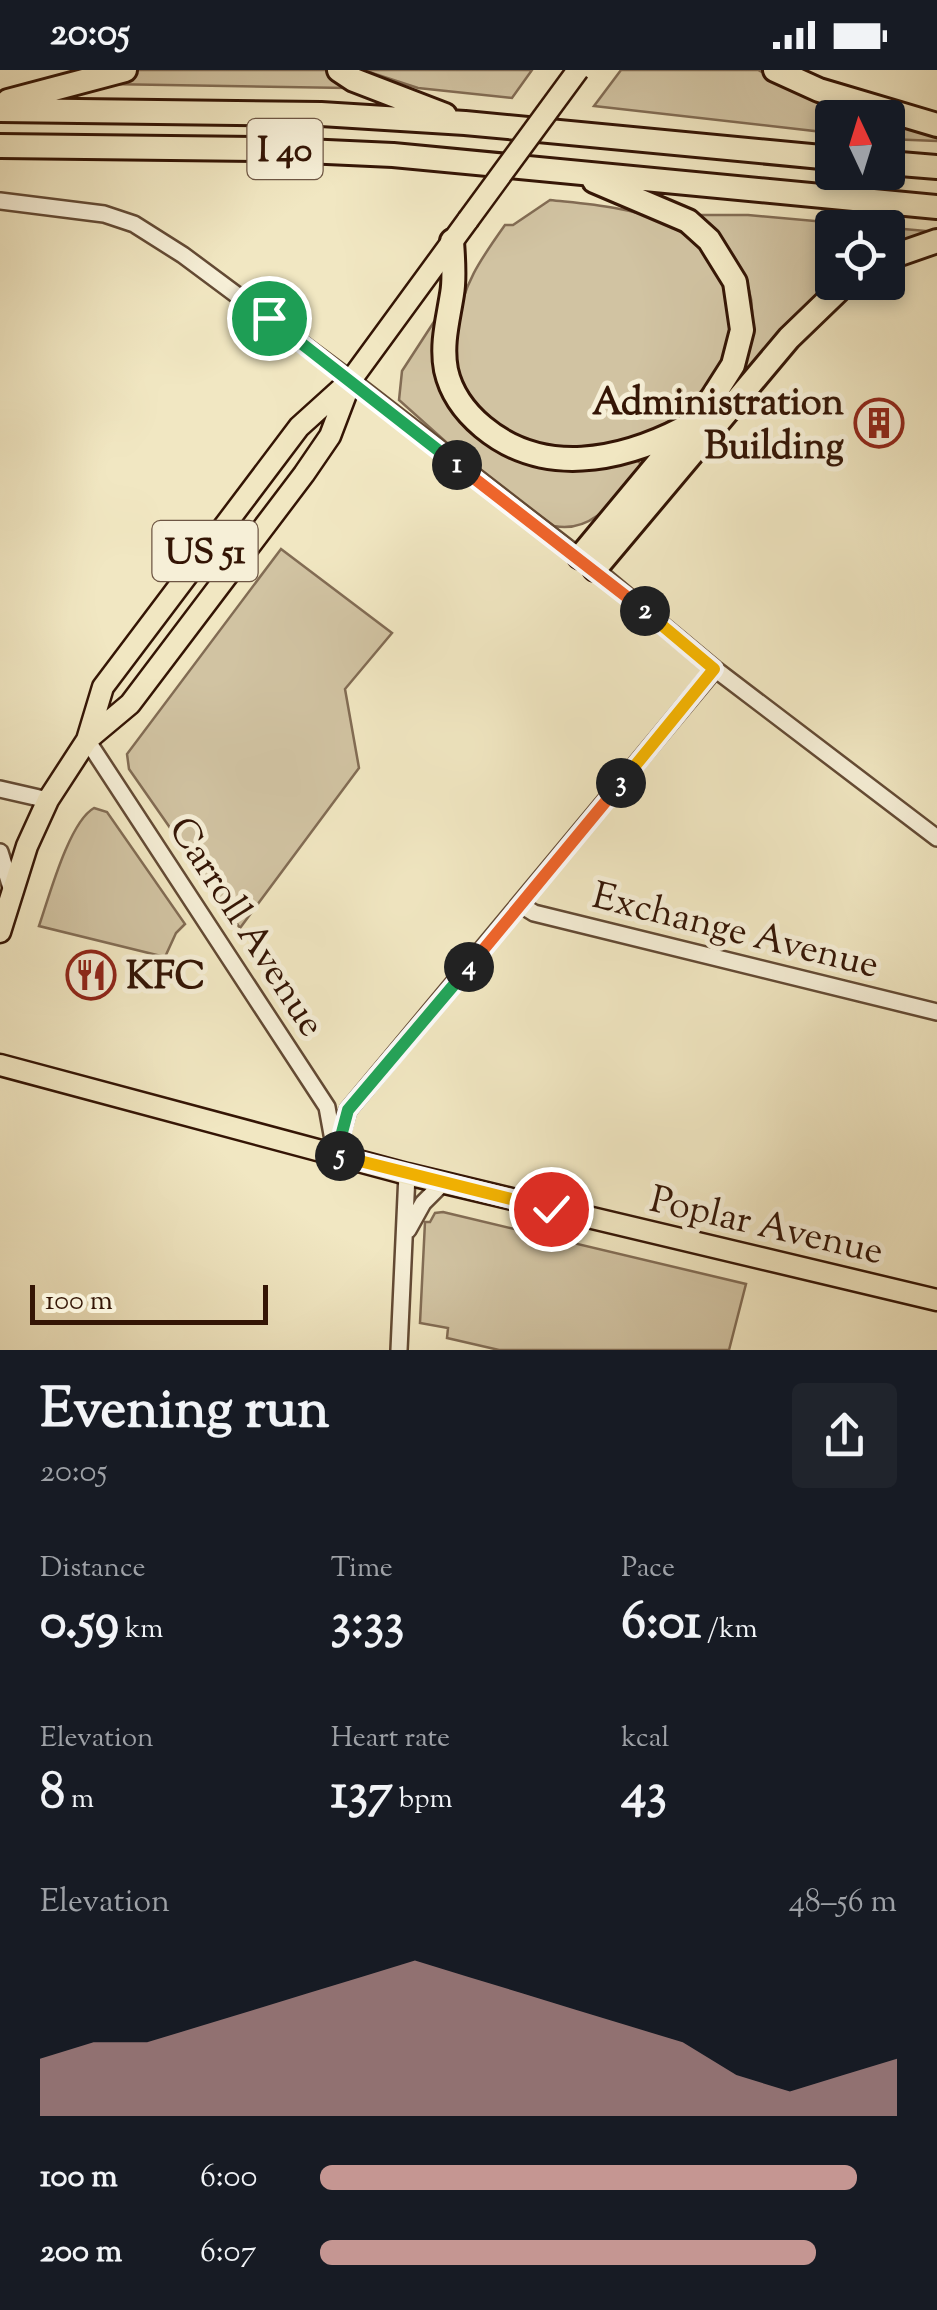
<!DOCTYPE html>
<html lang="en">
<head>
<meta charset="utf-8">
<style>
	body { margin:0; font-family:"Sorts Mill Goudy",serif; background:#20242c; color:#f1f3f6; height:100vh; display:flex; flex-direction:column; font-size:38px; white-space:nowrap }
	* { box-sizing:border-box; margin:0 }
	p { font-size:32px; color:#9ea1a6 }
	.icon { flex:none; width:55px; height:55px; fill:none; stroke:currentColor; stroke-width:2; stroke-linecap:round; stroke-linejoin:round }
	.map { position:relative; height:1280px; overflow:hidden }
	.drawer { display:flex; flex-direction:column; background:#171b24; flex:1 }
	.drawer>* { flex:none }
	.needle { width:65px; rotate:356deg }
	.tools { position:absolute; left:815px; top:30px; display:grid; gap:20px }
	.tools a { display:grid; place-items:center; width:90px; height:90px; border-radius:10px; background:#171b24; box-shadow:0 5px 15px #0003; font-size:50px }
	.scale { position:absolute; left:30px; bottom:25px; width:238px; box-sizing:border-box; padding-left:10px; border:5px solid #341505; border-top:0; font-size:28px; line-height:35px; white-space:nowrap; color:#341505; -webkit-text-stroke:8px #f6efd7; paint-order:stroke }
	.pin { position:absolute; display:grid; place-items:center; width:85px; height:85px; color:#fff; margin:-42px; border:5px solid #fff; border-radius:50%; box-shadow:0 2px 10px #0007 }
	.km { position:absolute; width:50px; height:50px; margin:-25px; border-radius:50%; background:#222; color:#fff; font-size:28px; line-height:50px; text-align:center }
	.round { display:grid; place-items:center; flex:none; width:105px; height:105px; border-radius:10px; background:#20242c }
	.head { display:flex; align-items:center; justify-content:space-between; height:170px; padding:0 40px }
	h1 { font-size:55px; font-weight:700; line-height:75px }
	.metrics { display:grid; grid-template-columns:repeat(3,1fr); gap:15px; height:170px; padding:10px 40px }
	.metrics div { display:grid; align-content:center }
	.metrics b { font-size:50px; font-weight:700 }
	.metrics small { font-size:28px; font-weight:400 }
	.metrics p { font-size:28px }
	.chart { height:280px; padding:20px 40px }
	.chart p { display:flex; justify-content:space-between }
	.chart svg { width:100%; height:180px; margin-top:10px; fill:#c59692; opacity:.7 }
	ul { padding:0 40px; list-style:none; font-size:32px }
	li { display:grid; grid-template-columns:160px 120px 1fr; align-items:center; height:75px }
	li i { height:25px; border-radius:12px; background:#c59692 }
	.status { display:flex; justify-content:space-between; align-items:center; height:70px; padding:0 50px; background:#171b24; direction:ltr }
	.status svg { height:28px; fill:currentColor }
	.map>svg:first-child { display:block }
	.green { fill:#d1c3a2; stroke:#826c54; stroke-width:2.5 }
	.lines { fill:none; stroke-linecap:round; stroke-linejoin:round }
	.minor-casing { stroke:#634a34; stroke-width:20 }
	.major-casing { stroke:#341505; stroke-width:25 }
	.highway-casing { stroke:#341505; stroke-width:28 }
	.minor { stroke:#f6efd7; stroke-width:15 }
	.major { stroke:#f1e7c2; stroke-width:20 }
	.highway { stroke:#f1e7c2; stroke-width:22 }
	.major-bridge-casing { stroke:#341505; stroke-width:25; stroke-linecap:butt }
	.major-bridge { stroke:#f1e7c2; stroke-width:20 }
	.split-1-casing { stroke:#fff; stroke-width:20 }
	.split-2-casing { stroke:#fff; stroke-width:20 }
	.split-3-casing { stroke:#fff; stroke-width:20 }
	.split-4-casing { stroke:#fff; stroke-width:20 }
	.split-5-casing { stroke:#fff; stroke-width:20 }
	.split-6-casing { stroke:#fff; stroke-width:20 }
	.split-1 { stroke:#22a559; stroke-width:12 }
	.split-2 { stroke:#f0652b; stroke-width:12 }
	.split-3 { stroke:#f5b400; stroke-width:12 }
	.split-4 { stroke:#f0652b; stroke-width:12 }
	.split-5 { stroke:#22a559; stroke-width:12 }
	.split-6 { stroke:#f5b400; stroke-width:12 }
	.labels { text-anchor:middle; stroke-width:10; stroke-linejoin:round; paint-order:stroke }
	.shield { fill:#f6efd7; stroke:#6e5644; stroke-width:2.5 }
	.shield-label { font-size:35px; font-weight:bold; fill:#341505 }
	.poi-label { font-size:38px; font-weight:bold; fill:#341505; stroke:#f6efd7; text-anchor:end }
	.street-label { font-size:38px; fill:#341505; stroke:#f6efd7 }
</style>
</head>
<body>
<div class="status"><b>20:05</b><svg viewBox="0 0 49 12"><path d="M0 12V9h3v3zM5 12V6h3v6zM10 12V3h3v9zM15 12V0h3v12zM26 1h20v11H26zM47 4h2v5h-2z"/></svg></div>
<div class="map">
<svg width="937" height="1280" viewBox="0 0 937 1280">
	<rect width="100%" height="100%" fill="#f1e7c2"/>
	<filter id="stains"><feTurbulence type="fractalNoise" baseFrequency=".002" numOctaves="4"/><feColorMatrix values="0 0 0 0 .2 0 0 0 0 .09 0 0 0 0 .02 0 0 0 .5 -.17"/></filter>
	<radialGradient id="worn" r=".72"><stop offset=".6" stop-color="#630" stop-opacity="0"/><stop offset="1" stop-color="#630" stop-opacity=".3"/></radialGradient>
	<!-- green -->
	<path class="green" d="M 139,0 L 330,0 L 346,18 L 106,14 Z
		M 363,0 L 532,0 L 512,28 L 418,18 Z
		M 621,0 L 758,0 L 812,28 L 879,47 L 832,48 L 832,63 L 594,36 Z
		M 888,50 L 937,65 L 937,71 L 888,69 Z
		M 550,130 C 623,138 697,140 725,222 C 768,351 545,438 472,328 C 464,316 455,300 454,286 C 452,276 454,266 454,256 L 458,255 C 461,216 483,186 505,155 L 513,155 Z
		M 692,145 L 748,145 L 937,162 L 888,179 L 888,158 L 832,158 L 832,212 L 733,322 L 730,320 C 736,300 746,280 750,259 C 761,215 726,168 692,145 Z
		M 441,241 L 457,344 L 492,378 L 542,394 L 582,397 L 637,390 L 643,396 C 618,424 596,464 554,456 L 484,406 L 399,330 L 402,301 Z
		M 281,479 L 392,563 L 345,619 L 359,698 L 240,858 L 129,699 L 127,684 Z
		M 94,738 L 107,742 L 185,854 L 176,863 L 165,887 L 39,856 C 49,827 69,752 94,738 Z
		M 443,1142 L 746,1214 L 729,1280 L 499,1280 L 447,1268 L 448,1258 L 420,1253 L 425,1152 L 430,1152 L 435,1143 Z"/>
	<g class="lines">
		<!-- minor casing -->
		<g class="minor-casing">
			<path id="minor" d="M 0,131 L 104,144 L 134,154 L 183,185 L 351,310 L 595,499 L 715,599 L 937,768
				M 87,670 L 327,1037 L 335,1081
				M 0,719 L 48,730
				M 0,782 L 12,821
				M 521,835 L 534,843 L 937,942
				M 335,1085 L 348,1040 L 715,599
				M 408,1160 L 423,1133 L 443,1113
				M 399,1280 L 407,1104"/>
		</g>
		<!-- major casing -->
		<g class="major-casing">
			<path id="major" d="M 87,670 L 130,634 L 304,404 L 330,366 L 349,316
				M 0,862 L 27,776 L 48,730 L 87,670 L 103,617 L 299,357 L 351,310 L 468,150
				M 0,995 L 407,1104 L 937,1230"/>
		</g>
		<!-- highway casing -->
		<g class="highway-casing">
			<path id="highway" d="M 339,0 L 354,10 L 445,45
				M 775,0 L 819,20 L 937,55
				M 8,31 L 125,0
				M 0,40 L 321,44 L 465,53 L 832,88
				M 0,76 L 261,79 L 393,85 L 937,137
				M 888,93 L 937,97
				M 452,171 C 453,188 455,208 452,224 C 448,250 441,274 446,300 C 451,323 465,342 483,357 C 543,407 620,391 684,358
				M 888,188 L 937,171
				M 580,487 L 712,328 L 733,295 L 742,260 L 735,212 L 709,170 L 688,151 L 594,111
				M 595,499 L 789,268 L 847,212"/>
		</g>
		<!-- minor -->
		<use href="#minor" class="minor"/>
		<!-- major -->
		<use href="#major" class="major"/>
		<!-- highway -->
		<use href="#highway" class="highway"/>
		<!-- major-bridge casing -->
		<g class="major-bridge-casing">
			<path id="major-bridge" d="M 468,150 L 578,0"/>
		</g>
		<!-- major-bridge -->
		<use href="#major-bridge" class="major-bridge"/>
	</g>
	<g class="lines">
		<!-- split-1 casing -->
		<g class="split-1-casing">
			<path id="split-1" d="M 269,248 L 457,395"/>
		</g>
		<!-- split-2 casing -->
		<g class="split-2-casing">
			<path id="split-2" d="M 457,395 L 645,541"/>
		</g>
		<!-- split-3 casing -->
		<g class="split-3-casing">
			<path id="split-3" d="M 621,713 L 714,599 L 645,541"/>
		</g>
		<!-- split-4 casing -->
		<g class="split-4-casing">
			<path id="split-4" d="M 469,897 L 621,713"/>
		</g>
		<!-- split-5 casing -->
		<g class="split-5-casing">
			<path id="split-5" d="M 340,1086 L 336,1085 L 348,1040 L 469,897"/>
		</g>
		<!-- split-6 casing -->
		<g class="split-6-casing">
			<path id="split-6" d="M 340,1086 L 551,1139"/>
		</g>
		<!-- split-1 -->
		<use href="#split-1" class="split-1"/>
		<!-- split-2 -->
		<use href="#split-2" class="split-2"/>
		<!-- split-3 -->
		<use href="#split-3" class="split-3"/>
		<!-- split-4 -->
		<use href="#split-4" class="split-4"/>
		<!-- split-5 -->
		<use href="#split-5" class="split-5"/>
		<!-- split-6 -->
		<use href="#split-6" class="split-6"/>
	</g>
	<!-- icons -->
	<defs>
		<g id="building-ring" transform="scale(2.5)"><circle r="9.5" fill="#f6efd7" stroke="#8f2418" stroke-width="1.5"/><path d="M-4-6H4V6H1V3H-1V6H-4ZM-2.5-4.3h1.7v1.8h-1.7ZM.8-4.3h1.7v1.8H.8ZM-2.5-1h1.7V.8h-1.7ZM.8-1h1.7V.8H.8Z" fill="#8f2418"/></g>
		<g id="restaurant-ring" transform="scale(2.5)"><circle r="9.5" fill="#f6efd7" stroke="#8f2418" stroke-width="1.5"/><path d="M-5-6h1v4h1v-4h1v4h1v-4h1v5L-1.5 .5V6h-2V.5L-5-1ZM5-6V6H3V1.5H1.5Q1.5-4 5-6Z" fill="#8f2418"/></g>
	</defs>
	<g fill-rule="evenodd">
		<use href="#building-ring" x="879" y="353"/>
		<use href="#restaurant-ring" x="91" y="905"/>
	</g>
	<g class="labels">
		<!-- shield labels -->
		<g class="shield">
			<rect x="247.5" y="49" width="75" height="60" rx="8"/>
			<rect x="152.5" y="451" width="105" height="60" rx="8"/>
		</g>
		<g class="shield-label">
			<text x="285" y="91">I 40</text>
			<text x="205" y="493">US 51</text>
		</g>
		<!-- poi labels -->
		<g class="poi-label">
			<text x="844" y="344">Administration<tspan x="844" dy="44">Building</tspan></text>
			<text x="126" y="918" text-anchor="start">KFC</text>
		</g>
		<!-- street labels -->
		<g class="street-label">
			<text transform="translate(248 856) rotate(57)" y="13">Carroll Avenue</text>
			<text transform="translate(736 859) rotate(14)" y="13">Exchange Avenue</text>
			<text transform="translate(767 1154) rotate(13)" y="13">Poplar Avenue</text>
		</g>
	</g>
	<rect width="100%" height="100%" filter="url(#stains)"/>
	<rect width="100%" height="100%" fill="url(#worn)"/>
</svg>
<div class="tools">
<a><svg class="needle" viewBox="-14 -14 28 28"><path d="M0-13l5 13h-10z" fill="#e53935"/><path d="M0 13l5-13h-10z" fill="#9ea1a6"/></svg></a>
<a><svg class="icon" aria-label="locate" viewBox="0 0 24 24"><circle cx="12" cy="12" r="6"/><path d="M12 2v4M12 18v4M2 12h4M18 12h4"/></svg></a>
</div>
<div class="scale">100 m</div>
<div class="pin" style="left:269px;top:248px;background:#1e9e55"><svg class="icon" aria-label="arrive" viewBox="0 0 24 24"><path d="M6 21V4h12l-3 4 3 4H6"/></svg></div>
<div class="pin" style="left:551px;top:1139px;background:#d93025"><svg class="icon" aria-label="check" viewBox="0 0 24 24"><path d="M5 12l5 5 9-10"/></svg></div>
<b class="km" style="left:457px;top:395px">1</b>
<b class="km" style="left:645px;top:541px">2</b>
<b class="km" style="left:621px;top:713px">3</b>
<b class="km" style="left:469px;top:897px">4</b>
<b class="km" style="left:340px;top:1086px">5</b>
</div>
<section class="drawer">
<div class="head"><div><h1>Evening run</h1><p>20:05</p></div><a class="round"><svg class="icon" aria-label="share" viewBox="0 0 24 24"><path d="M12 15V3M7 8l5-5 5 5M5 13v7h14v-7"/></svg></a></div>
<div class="metrics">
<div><p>Distance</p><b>0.59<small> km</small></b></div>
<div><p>Time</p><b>3:33</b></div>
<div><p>Pace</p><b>6:01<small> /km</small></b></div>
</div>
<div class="metrics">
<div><p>Elevation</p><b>8<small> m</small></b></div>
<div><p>Heart rate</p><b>137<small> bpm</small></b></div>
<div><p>kcal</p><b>43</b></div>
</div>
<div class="chart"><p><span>Elevation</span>48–56 m</p>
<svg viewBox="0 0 160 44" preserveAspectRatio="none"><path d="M0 44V30L10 26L20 26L30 22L40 18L50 14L60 10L70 6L80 10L90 14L100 18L110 22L120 26L130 34L140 38L150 34L160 30V44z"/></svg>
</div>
<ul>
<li><b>100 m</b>6:00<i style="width:93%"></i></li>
<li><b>200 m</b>6:07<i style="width:86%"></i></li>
</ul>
</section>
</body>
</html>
